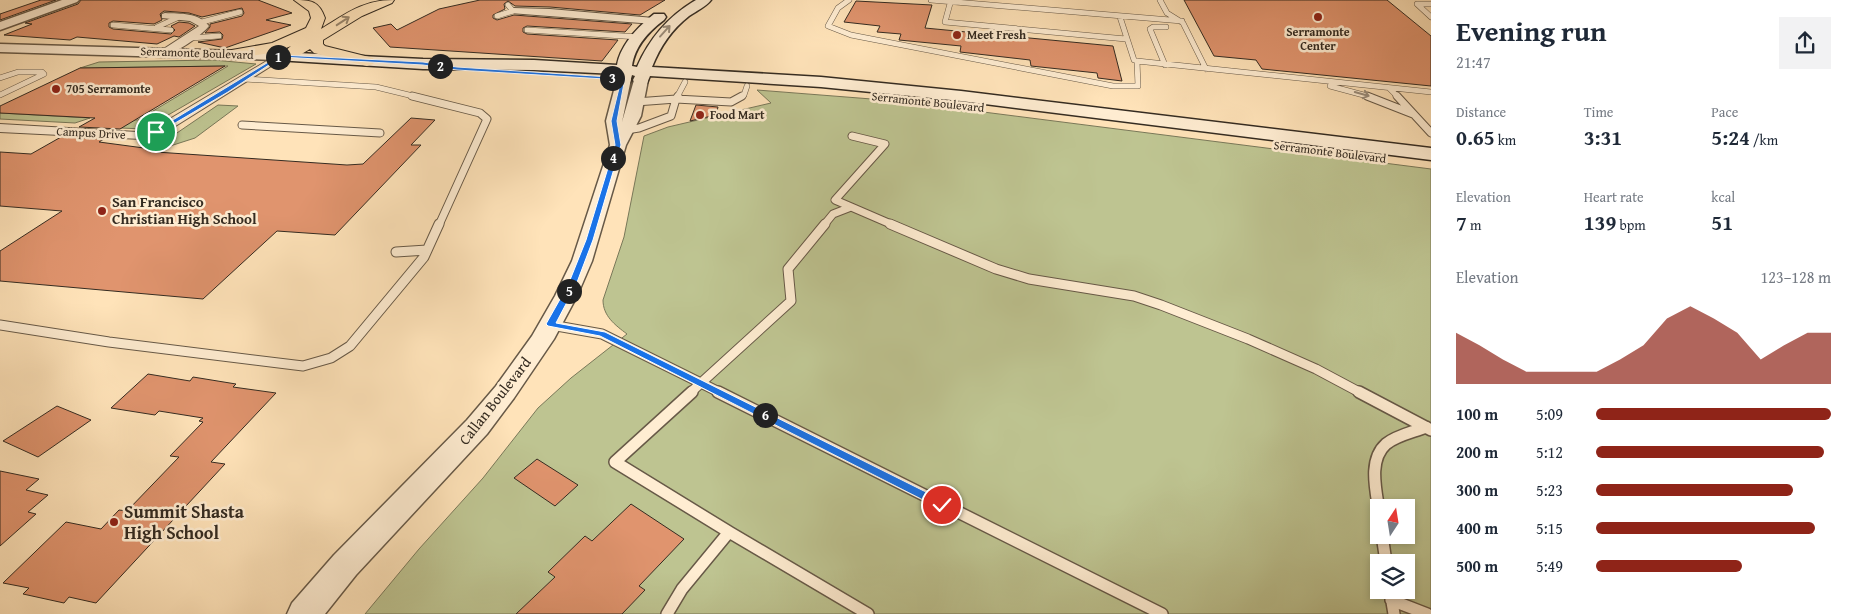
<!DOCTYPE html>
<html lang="en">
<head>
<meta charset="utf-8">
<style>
	body { margin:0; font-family:"Gentium Book Plus",serif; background:#f2f2f3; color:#1f2937; height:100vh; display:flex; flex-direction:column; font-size:19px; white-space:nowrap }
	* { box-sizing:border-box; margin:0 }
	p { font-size:16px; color:#747a83 }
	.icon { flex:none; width:28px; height:28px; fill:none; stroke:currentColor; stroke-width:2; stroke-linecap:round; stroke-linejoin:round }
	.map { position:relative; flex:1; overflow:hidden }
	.sheet { display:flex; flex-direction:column; background:#fff; width:425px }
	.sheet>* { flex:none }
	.needle { width:32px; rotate:12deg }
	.buttons { position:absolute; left:1370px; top:499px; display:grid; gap:10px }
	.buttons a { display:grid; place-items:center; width:45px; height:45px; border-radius:0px; background:#fff; box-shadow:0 2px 8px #0003; font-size:25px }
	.pin { position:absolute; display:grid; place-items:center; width:42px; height:42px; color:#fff; margin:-21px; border:2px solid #fff; border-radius:50%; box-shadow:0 1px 5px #0007 }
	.km { position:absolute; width:25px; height:25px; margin:-12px; border-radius:50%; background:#222; color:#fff; font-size:14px; line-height:25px; text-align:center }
	.round { display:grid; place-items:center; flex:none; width:52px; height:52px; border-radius:0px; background:#f2f2f3 }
	.headline { display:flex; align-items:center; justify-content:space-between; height:85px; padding:0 25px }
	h1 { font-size:28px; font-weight:700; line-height:38px }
	.metrics { display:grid; grid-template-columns:repeat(3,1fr); gap:8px; height:85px; padding:5px 25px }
	.metrics div { display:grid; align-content:center }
	.metrics b { font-size:21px; font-weight:700 }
	.metrics small { font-size:14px; font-weight:400 }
	.metrics p { font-size:14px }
	.chart { height:140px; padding:10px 25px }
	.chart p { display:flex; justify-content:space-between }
	.chart svg { width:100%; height:90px; margin-top:5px; fill:#8f2418; opacity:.7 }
	ul { padding:0 25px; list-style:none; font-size:16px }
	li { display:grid; grid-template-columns:80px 60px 1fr; align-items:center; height:38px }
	li i { height:12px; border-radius:6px; background:#8f2418 }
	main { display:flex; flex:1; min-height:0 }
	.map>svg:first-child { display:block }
	.green { fill:#bec491; stroke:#797859; fill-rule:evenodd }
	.building { fill:#e0946e; stroke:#342b21 }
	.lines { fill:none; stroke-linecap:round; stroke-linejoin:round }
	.service-far3-casing { stroke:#675947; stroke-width:6 }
	.service-far2-casing { stroke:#675947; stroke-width:9 }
	.service-far1-casing { stroke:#675947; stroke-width:11 }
	.service-casing { stroke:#675947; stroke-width:14 }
	.minor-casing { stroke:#675947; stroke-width:2 }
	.tertiary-casing { stroke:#675947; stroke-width:3 }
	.secondary-casing { stroke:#342b21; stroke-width:3 }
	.motorway-casing { stroke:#342b21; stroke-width:2 }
	.service-far3 { stroke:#ffedd2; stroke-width:5 }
	.service-far2 { stroke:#ffedd2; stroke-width:7 }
	.service-far1 { stroke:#ffedd2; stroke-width:9 }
	.service { stroke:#ffedd2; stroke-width:11 }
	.minor { fill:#ffedd2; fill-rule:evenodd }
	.tertiary { fill:#ffedd2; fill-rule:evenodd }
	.secondary { fill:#ffedd2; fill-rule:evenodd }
	.motorway { fill:#ffe3b9; fill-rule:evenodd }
	.oneway { stroke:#9a876d }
	.oneway2 { stroke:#9a8c7a }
	.route { fill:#1a73e8; stroke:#fff }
	.poi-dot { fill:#8f2418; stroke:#ffedd2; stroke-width:2 }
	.labels { text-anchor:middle; stroke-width:5; stroke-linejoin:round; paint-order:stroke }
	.far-poi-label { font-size:12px; font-weight:bold; fill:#342b21; stroke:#ffedd2; text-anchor:start }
	.far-street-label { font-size:12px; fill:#342b21; stroke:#ffedd2 }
	.poi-label { font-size:15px; font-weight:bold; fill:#342b21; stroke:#ffedd2; text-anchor:start }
	.street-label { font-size:15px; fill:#342b21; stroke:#ffedd2 }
	.near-poi-label { font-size:18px; font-weight:bold; fill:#342b21; stroke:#ffedd2; text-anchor:start }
</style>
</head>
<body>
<main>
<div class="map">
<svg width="1431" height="614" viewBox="0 0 1431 614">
	<rect width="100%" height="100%" fill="#ffe3b9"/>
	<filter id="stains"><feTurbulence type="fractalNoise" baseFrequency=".004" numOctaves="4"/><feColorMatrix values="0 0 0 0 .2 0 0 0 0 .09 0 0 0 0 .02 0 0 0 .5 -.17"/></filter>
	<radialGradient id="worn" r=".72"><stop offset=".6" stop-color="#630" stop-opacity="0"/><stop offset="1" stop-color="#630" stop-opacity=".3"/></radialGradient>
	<!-- green -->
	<path class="green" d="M 214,60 L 256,64 L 144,129 L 97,127 L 112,119 L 138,120 L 228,66 L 80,68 L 99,62 Z
		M 757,90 L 897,101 L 1431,169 L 1431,614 L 365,614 L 419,549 L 483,478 L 538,408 L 571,378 L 627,334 C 615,325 603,316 603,300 L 624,237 L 644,136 L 668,127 L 771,103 ZM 1379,508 L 1406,508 L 1406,535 L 1379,535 ZM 1379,562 L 1406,562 L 1406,590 L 1379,590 Z
		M 218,105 L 238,106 L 195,138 L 167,147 L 141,142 L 151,137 L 171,137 Z
		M 0,113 L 90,118 L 75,123 L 0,119 Z"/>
	<!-- building -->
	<path class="building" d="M 41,0 L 56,0 L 0,20 L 0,14 Z
		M 81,0 L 258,0 L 292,13 L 266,20 L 291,25 L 225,48 L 198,42 L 222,39 L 223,35 L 220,32 L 205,33 L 210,27 L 210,24 L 242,16 L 244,13 L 242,8 L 202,17 L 189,13 L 164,11 L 160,14 L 162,20 L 154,24 L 113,21 L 109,23 L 109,27 L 113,29 L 171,34 L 175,30 L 171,26 L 179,22 L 189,23 L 195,26 L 179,37 L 174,36 L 157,44 L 77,37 L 70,40 L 4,35 L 32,24 L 25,23 L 78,4 Z
		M 480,0 L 665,0 L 640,15 L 550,7 L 515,6 L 508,1 L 504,4 L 505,9 L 493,15 L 493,18 L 497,20 L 514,15 L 632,24 L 625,32 L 527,26 L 523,28 L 523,32 L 527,34 L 618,40 L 602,61 L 390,47 L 373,28 L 391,24 L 397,30 L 439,9 Z
		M 1184,0 L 1387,0 L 1431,36 L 1431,86 L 1262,69 L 1256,60 L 1214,56 Z
		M 856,1 L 932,5 L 925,28 L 1113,46 L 1122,81 L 1098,78 L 1097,73 L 1031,66 L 1030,60 L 960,52 L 961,46 L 899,40 L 901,34 L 877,32 L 880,26 L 844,22 Z
		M 225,66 L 120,129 L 79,127 L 95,118 L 0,113 L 0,106 L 80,68 Z
		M 696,105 L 718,107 L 716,115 L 690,121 Z
		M 411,118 L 435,120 L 411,145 L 421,145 L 335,235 L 277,231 L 203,299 L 0,281 L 0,251 L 62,211 L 0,206 L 0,152 L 31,154 L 61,137 L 104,139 L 99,142 L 159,150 L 156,152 L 347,165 L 363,164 Z
		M 148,374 L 190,381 L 193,377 L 236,384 L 233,387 L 276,393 L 211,462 L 225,464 L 96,603 L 69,597 L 64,603 L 23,594 L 29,588 L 3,583 L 66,522 L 101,529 L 119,510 L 127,511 L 179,457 L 170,456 L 203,422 L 199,421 L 203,418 L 159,411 L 155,415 L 111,408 Z
		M 57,406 L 91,420 L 38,457 L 3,441 Z
		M 537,459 L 578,485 L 555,506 L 514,478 Z
		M 0,471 L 39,479 L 26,490 L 48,495 L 28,512 L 36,514 L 0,546 Z
		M 631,504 L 684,539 L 639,586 L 645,590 L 622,614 L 516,614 L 555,577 L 548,572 L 585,536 L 592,541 Z"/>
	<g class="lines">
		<!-- service-far3 casing -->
		<g class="service-far3-casing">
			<path id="service-far3" d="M 849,0 L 838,8 L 828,26 L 851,35 L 1113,86 L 1138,86 L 1137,61
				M 931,0 L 1182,21
				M 951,0 L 945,22 L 1126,39
				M 1160,0 L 1167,13 L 1183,23 L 1206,69
				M 1431,4 L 1417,4 L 1431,17
				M 497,16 L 513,11 L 508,5
				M 1120,17 L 1134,60 L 1137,61 L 1431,92
				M 202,22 L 240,12
				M 113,25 L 171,30
				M 157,27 L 179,17
				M 527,30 L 639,37
				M 190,38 L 219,36
				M 1165,65 L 1150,29 L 1153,27 L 1166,27
				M 0,78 L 18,72 L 42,72 L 44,74 L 0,95
				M 245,79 L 376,87 L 417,97
				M 1330,86 L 1371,97
				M 1389,88 L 1398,97
				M 677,97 L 685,82
				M 740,97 L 744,95 L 747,86"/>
		</g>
		<!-- service-far2 casing -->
		<g class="service-far2-casing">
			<path id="service-far2" d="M 412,96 L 480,113 L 487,119 L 439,225
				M 1367,96 L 1413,114
				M 1397,96 L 1431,133
				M 636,102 L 676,99 L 678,96
				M 242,125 L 380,133
				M 626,130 L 639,128 L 671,116 L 676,99 L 731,102 L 742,96
				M 852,136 L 885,144 L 835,200 L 893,225
				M 824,225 L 833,214 L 851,207"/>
		</g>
		<!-- service-far1 casing -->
		<g class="service-far1-casing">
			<path id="service-far1" d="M 890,224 L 996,269 L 1029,279 L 1134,296 L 1161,305 L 1248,339 L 1316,369 L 1361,393
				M 396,252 L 427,250
				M 0,325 L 109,342 L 303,366 L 331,358 L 350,346 L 424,257 L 439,224
				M 551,325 L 602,334 L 721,393
				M 690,393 L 791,301 L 788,269 L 825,224"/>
		</g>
		<!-- service casing -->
		<g class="service-casing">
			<path id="service" d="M 692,392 L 615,462 L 729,532
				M 718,392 L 1162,614
				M 1359,392 L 1431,430
				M 1379,511 C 1376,490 1368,460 1386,444 C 1397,435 1414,432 1426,427
				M 1382,535 L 1386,562
				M 1390,590 L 1394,614
				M 1391,600 L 1427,614
				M 667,614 L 682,589 L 729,532 L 868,614"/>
		</g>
		<!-- minor casing -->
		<g class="minor-casing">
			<path id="minor" d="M 513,8 L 550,9 L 654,18 L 659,21 L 654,24 L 510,13 L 510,9 Z
				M 165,13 C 181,14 198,12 209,26 C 202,35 174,56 162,54 L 162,50 L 199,26 L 190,21 L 162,18 L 162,14 Z
				M 280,53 L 284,54 L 285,56 L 284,58 L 166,132 L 141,139 L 0,132 L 0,124 L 137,132 L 158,126 Z"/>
		</g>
		<!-- tertiary casing -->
		<g class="tertiary-casing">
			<path id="tertiary" d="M 62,0 L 79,0 L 77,2 L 0,30 L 0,22 Z
				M 0,44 L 276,52 L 283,56 L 276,60 L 0,52 Z
				M 624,75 L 629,76 L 631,79 L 622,122 L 634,80 L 636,77 L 646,77 L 648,80 L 641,116 L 626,145 L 592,261 L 577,296 L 554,339 L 514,398 L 487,434 L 356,575 L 325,614 L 287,614 L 292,603 L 334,555 L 467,420 L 496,386 L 532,336 L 555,296 L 572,261 L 610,145 L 606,121 L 617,79 L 619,76 Z"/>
		</g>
		<!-- secondary casing -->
		<g class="secondary-casing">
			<path id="secondary" d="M 696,0 L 711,0 C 706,7 696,11 689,16 C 671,30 660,47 652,67 L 821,77 L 961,91 L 1431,148 L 1431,160 L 961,101 L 821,87 L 650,76 L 647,83 L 635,83 L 633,80 L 635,76 L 632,75 L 630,82 L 618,82 L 616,74 L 534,70 L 423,69 L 276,60 L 271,59 L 269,56 L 271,53 L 276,52 L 423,59 L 534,60 L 617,65 C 621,44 638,27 654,14 L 664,14 L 666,17 L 664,20 C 648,32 635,46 632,66 L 637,67 C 650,37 669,16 696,0 Z"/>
		</g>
		<!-- motorway casing -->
		<g class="motorway-casing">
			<path id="motorway" d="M 294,0 C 311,0 319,1 325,18 L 321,29 C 347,13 363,0 394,0 L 392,3 L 362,16 L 323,40 L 323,44 L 325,46 L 373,58 L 375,61 L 373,64 L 367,66 L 314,53 L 310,49 L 293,59 L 281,59 L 279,56 L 291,46 L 276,52 L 232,59 L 226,57 L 224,54 L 226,51 L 272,43 L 306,28 L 311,18 L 309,11 Z"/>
		</g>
		<!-- service-far3 -->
		<use href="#service-far3" class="service-far3"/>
		<!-- service-far2 -->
		<use href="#service-far2" class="service-far2"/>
		<!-- service-far1 -->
		<use href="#service-far1" class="service-far1"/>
		<!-- service -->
		<use href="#service" class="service"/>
		<!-- minor -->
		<use href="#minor" class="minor"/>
		<!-- tertiary -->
		<use href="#tertiary" class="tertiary"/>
		<!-- secondary -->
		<use href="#secondary" class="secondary"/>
		<!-- motorway -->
		<use href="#motorway" class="motorway"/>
	</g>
	<!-- one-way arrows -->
	<defs><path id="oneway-shaft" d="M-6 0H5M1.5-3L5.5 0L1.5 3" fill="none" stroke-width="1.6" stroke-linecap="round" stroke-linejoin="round" transform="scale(1.25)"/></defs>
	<use class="oneway" href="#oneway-shaft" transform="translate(343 21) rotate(-33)"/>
	<g class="oneway2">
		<use href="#oneway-shaft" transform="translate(665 31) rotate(-48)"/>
		<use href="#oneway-shaft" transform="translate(1362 94) rotate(16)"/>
	</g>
	<!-- route -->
	<path class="route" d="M 280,55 L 423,62 L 457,67 L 625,78 L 617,121 L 621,145 L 593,240 L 576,285 L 556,323 L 605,332 L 946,502 L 948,505 L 946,508 L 939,508 L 600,336 L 548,326 L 546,324 L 568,285 L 586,240 L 615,145 L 611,121 L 621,80 L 457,70 L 423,65 L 281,57 L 228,92 L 158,133 L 153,132 Z"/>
	<!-- markers -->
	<g class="poi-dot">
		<circle cx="1318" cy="17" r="5"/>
		<circle cx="957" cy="35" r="5"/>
		<circle cx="56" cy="89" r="5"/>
		<circle cx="700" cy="115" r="5"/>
		<circle cx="102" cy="211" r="5"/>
		<circle cx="114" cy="522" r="5"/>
	</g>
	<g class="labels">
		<!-- far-poi labels -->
		<g class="far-poi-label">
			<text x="1318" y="36" text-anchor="middle">Serramonte<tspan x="1318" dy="14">Center</tspan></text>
			<text x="967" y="39">Meet Fresh</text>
			<text x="66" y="93">705 Serramonte</text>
			<text x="710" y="119">Food Mart</text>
		</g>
		<!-- far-street labels -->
		<g class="far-street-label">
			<text transform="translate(197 53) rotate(2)" y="4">Serramonte Boulevard</text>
			<text transform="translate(928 102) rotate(6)" y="4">Serramonte Boulevard</text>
			<text transform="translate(91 133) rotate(3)" y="4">Campus Drive</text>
			<text transform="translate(1330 152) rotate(7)" y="4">Serramonte Boulevard</text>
		</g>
		<!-- poi labels -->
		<g class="poi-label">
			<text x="112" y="207">San Francisco<tspan x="112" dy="17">Christian High School</tspan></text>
		</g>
		<!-- street labels -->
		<g class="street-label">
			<text transform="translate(495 401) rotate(-52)" y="5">Callan Boulevard</text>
		</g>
		<!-- near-poi labels -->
		<g class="near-poi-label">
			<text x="124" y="518">Summit Shasta<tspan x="124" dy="21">High School</tspan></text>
		</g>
	</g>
	<rect width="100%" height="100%" filter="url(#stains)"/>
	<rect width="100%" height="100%" fill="url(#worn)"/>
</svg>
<div class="buttons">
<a><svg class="needle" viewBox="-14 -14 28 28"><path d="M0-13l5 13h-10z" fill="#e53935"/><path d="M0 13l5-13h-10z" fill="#747a83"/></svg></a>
<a><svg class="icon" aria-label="layers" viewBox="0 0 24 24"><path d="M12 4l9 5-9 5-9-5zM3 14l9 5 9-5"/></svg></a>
</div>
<div class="pin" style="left:156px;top:132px;background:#1e9e55"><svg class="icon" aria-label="arrive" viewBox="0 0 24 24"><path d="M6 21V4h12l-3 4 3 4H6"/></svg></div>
<div class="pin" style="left:942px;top:505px;background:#d93025"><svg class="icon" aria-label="check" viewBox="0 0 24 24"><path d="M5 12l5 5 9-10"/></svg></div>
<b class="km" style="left:278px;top:57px">1</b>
<b class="km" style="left:440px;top:66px">2</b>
<b class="km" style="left:612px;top:78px">3</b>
<b class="km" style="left:613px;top:158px">4</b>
<b class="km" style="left:569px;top:291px">5</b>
<b class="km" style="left:765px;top:415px">6</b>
</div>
<section class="sheet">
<div class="headline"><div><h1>Evening run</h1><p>21:47</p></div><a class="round"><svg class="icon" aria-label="share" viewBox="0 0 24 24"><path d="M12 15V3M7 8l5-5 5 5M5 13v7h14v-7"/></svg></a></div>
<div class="metrics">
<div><p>Distance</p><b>0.65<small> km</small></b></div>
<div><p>Time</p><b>3:31</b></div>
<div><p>Pace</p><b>5:24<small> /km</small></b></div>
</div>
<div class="metrics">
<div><p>Elevation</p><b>7<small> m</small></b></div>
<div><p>Heart rate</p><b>139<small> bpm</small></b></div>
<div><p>kcal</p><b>51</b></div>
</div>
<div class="chart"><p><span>Elevation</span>123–128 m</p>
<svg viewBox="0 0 160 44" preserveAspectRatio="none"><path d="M0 44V19L10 25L20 32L30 38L40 38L50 38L60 38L70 32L80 25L90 12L100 6L110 12L120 19L130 32L140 25L150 19L160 19V44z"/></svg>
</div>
<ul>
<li><b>100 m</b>5:09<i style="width:100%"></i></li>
<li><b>200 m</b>5:12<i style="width:97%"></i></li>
<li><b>300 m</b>5:23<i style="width:84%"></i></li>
<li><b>400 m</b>5:15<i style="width:93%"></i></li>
<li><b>500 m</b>5:49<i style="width:62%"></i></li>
</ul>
</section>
</main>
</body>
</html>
